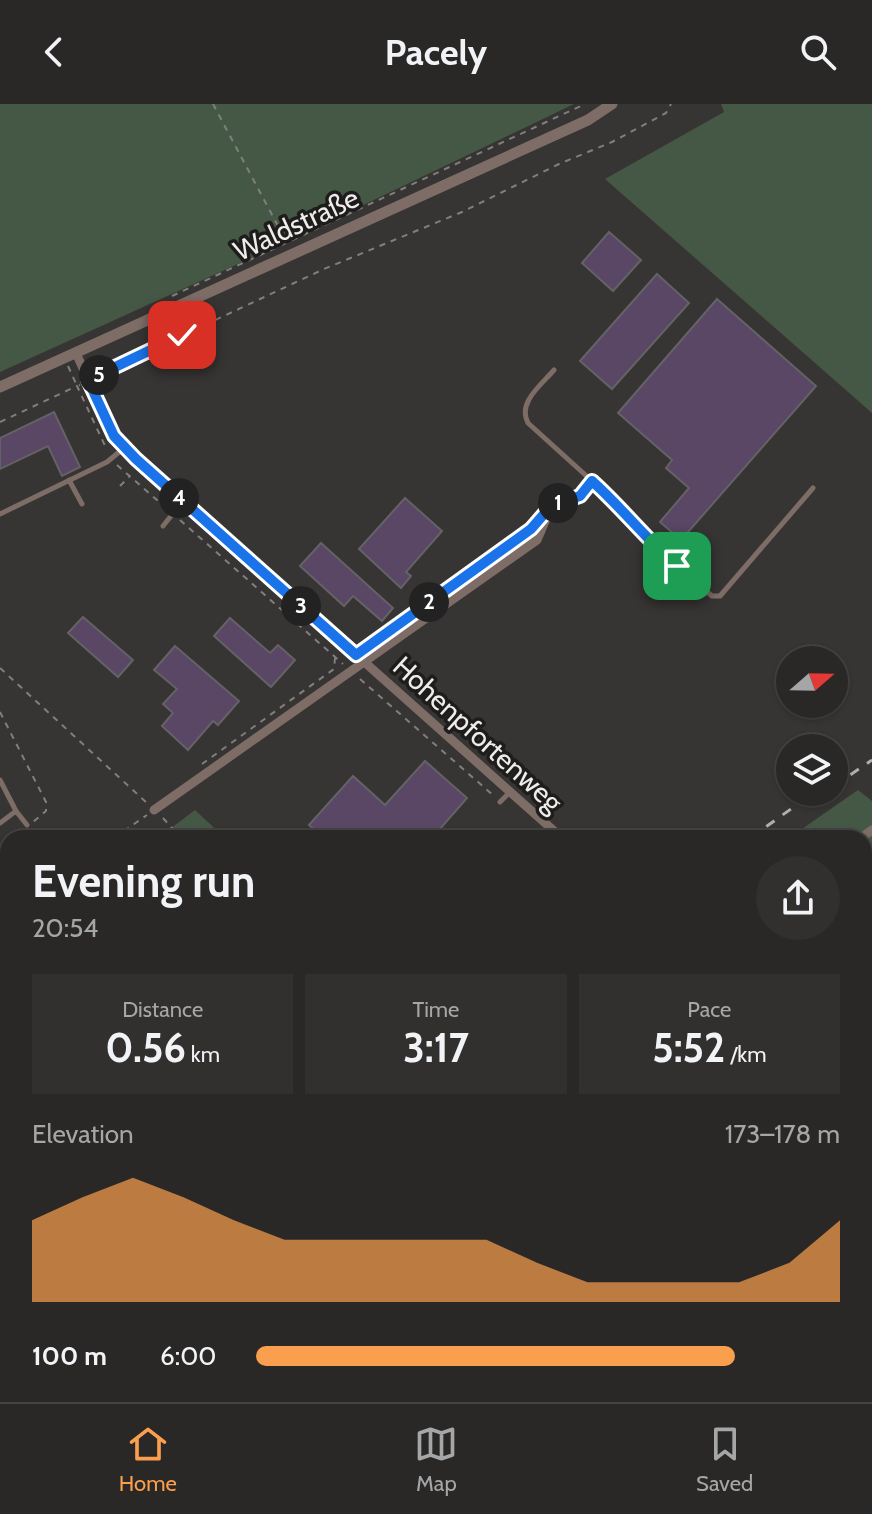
<!DOCTYPE html>
<html lang="en">
<head>
<meta charset="utf-8">
<style>
	body { margin:0; font-family:Cabin,sans-serif; background:#31302e; color:#f1f3f6; height:100vh; display:flex; flex-direction:column; font-size:30px; white-space:nowrap }
	* { box-sizing:border-box; margin:0 }
	p { font-size:26px; color:#a5a6a7 }
	.icon { flex:none; width:44px; height:44px; fill:none; stroke:currentColor; stroke-width:2; stroke-linecap:round; stroke-linejoin:round }
	.map { position:relative; flex:1; overflow:hidden }
	.panel { position:absolute; left:0px; top:726px; width:872px; height:572px; display:flex; flex-direction:column; background:#292826; border-radius:24px 24px 0 0; box-shadow:0 2px 6px #0004,0 0 0 2px #454443 }
	.panel>* { flex:none }
	.needle { width:52px; rotate:70deg }
	.fabs { position:absolute; left:776px; top:542px; display:grid; gap:16px }
	.fabs a { display:grid; place-items:center; width:72px; height:72px; border-radius:50%; background:#292826; box-shadow:0 2px 6px #0004,0 0 0 2px #454443; font-size:40px }
	.pin { position:absolute; display:grid; place-items:center; width:68px; height:68px; color:#fff; margin:-34px; border-radius:16px; box-shadow:0 4px 12px #0006 }
	.km { position:absolute; width:40px; height:40px; margin:-20px; border-radius:50%; background:#222; color:#fff; font-size:22px; line-height:40px; text-align:center }
	.round { display:grid; place-items:center; flex:none; width:84px; height:84px; border-radius:42px; background:#31302e }
	.headline { display:flex; align-items:center; justify-content:space-between; height:136px; padding:0 32px }
	h1 { font-size:44px; font-weight:800; line-height:60px }
	.figures { display:grid; grid-template-columns:repeat(3,1fr); gap:12px; height:136px; padding:8px 32px }
	.figures div { display:grid; align-content:center; border-radius:0px; background:#31302e; text-align:center }
	.figures b { font-size:40px; font-weight:800 }
	.figures small { font-size:22px; font-weight:400 }
	.figures p { font-size:22px }
	.chart { height:224px; padding:16px 32px }
	.chart p { display:flex; justify-content:space-between }
	.chart svg { width:100%; height:144px; margin-top:8px; fill:#f99f4d; opacity:.7 }
	ul { padding:0 32px; list-style:none; font-size:26px }
	li { display:grid; grid-template-columns:128px 96px 1fr; align-items:center; height:60px }
	li i { height:20px; border-radius:10px; background:#f99f4d }
	header { display:flex; justify-content:space-between; align-items:center; height:104px; padding:0 32px; background:#292826; font-size:36px; font-weight:800 }
	.tabs { display:flex; justify-content:space-around; align-items:center; height:112px; border-top:2px solid #454443; background:#292826; font-size:22px; color:#a5a6a7 }
	.tabs a { display:grid; justify-items:center; gap:4px }
	.tabs .selected { color:#f99f4d }
	.map>svg:first-child { display:block }
	.green { fill:#455845 }
	.building { fill:#594765; stroke:#646266; stroke-width:2 }
	.lines { fill:none; stroke-linecap:round; stroke-linejoin:round }
	.path { stroke:#817f7d; stroke-width:2; stroke-dasharray:6 6; stroke-linecap:butt }
	.service { stroke:#7e6c67; stroke-width:5 }
	.minor { stroke:#7e6c67; stroke-width:9 }
	.tertiary { stroke:#7e6c67; stroke-width:11 }
	.primary { stroke:#c5a197; stroke-width:14 }
	.rail { stroke:#b1afad; stroke-width:3; stroke-dasharray:10 10; stroke-linecap:butt }
	.route-casing { stroke:#fff; stroke-width:16 }
	.route { stroke:#1a73e8; stroke-width:10 }
	.labels { text-anchor:middle; stroke-width:7; stroke-linejoin:round; paint-order:stroke }
	.street-label { font-size:28px; fill:#eeedeb; stroke:#1e1d1c }
</style>
</head>
<body>
<header><svg class="icon" aria-label="back" viewBox="0 0 24 24"><path d="M15 5l-7 7 7 7"/></svg>Pacely<svg class="icon" aria-label="search" viewBox="0 0 24 24"><circle cx="10" cy="10" r="6"/><path d="M15 15l6 6"/></svg></header>
<div class="map">
<svg width="872" height="1298" viewBox="0 0 872 1298">
	<rect width="100%" height="100%" fill="#373533"/>
	<!-- green -->
	<path class="green" d="M 0,0 L 574,0 L 286,138 L 0,268 Z
		M 721,0 L 872,0 L 872,309 L 605,75 L 724,8 Z
		M 858,686 L 872,697 L 872,1026 L 864,1031 L 864,734 L 789,734 Z
		M 195,706 L 225,734 L 158,734 Z
		M 8,838 L 8,1046 L 0,1039 L 0,844 Z
		M 8,1076 L 8,1244 L 0,1250 L 0,1082 Z
		M 872,1172 L 872,1205 L 864,1210 L 864,1177 Z
		M 8,1284 L 8,1290 L 573,1290 L 563,1298 L 0,1298 L 0,1290 Z
		M 633,1290 L 673,1290 L 680,1298 L 622,1298 Z"/>
	<!-- building -->
	<path class="building" d="M 609,128 L 641,156 L 613,187 L 582,159 Z
		M 657,170 L 689,199 L 612,285 L 580,257 Z
		M 717,195 L 816,282 L 681,436 L 660,418 L 689,384 L 666,364 L 672,356 L 618,309 Z
		M 54,308 L 80,363 L 62,372 L 48,342 L 0,365 L 0,334 Z
		M 405,394 L 442,427 L 406,468 L 411,472 L 401,484 L 359,445 Z
		M 321,439 L 393,504 L 382,517 L 353,492 L 344,502 L 300,462 Z
		M 83,513 L 133,556 L 118,573 L 68,529 Z
		M 230,514 L 270,549 L 278,541 L 295,556 L 271,583 L 214,532 Z
		M 175,542 L 239,597 L 218,621 L 213,617 L 188,646 L 162,622 L 173,609 L 163,600 L 177,585 L 154,566 Z
		M 425,657 L 467,694 L 432,734 L 324,734 L 309,721 L 353,672 L 385,701 Z"/>
	<g class="lines">
		<!-- path -->
		<path class="path" d="M 213,0 L 286,137
			M 172,192 L 585,0
			M 68,262 L 77,282 L 80,281
			M 96,272 L 324,165 L 462,108 L 559,60 L 612,38 L 666,9 L 671,0
			M 0,318 L 77,282 L 107,346
			M 117,361 L 166,404
			M 120,382 L 130,372
			M 180,416 L 343,560
			M 380,533 L 531,425
			M 0,564 L 147,699
			M 360,575 L 494,692
			M 0,608 L 46,698 L 46,707 L 33,718
			M 202,660 L 334,565 L 335,554
			M 163,714 L 181,734
			M 114,734 L 147,711
			M 0,814 L 8,808
			M 0,1224 L 8,1219"/>
		<!-- service -->
		<path class="service" d="M 69,376 L 82,400
			M 592,377 L 632,412 L 646,434 L 712,492 L 720,492 L 813,384
			M 553,401 L 580,392 L 592,377 L 528,319 C 517,299 541,281 554,266
			M 0,410 L 107,358 L 124,344
			M 163,422 L 183,397
			M 0,676 L 16,707 L 0,719
			M 500,698 L 510,688
			M 16,707 L 27,721"/>
		<!-- minor -->
		<path class="minor" d="M 76,249 L 114,332 L 124,344 L 562,734
			M 154,706 L 537,436 L 552,401
			M 861,734 L 872,726
			M 692,1290 L 695,1298
			M 47,1298 L 58,1290"/>
		<!-- tertiary -->
		<path class="tertiary" d="M 0,283 L 588,16 L 612,0"/>
		<!-- primary -->
		<path class="primary" d="M 864,1093 L 872,1087
			M 595,1298 L 605,1290"/>
		<!-- rail -->
		<path class="rail" d="M 834,682 L 872,656
			M 750,734 L 815,688
			M 0,1266 L 8,1260"/>
	</g>
	<g class="lines">
		<!-- route casing -->
		<g class="route-casing">
			<path id="route" d="M 182,231 L 88,276 L 114,332 L 136,355 L 356,551 L 531,425 L 552,401 L 580,392 L 592,377 C 622,404 646,435 677,462"/>
		</g>
		<!-- route -->
		<use href="#route" class="route"/>
	</g>
	<g class="labels">
		<!-- street labels -->
		<g class="street-label">
			<text transform="translate(296 120) rotate(-25)" y="10">Waldstraße</text>
			<text transform="translate(478 630) rotate(42)" y="10">Hohenpfortenweg</text>
		</g>
	</g>
</svg>
<div class="fabs">
<a><svg class="needle" viewBox="-14 -14 28 28"><path d="M0-13l5 13h-10z" fill="#e53935"/><path d="M0 13l5-13h-10z" fill="#a5a6a7"/></svg></a>
<a><svg class="icon" aria-label="layers" viewBox="0 0 24 24"><path d="M12 4l9 5-9 5-9-5zM3 14l9 5 9-5"/></svg></a>
</div>
<div class="pin" style="left:677px;top:462px;background:#1e9e55"><svg class="icon" aria-label="arrive" viewBox="0 0 24 24"><path d="M6 21V4h12l-3 4 3 4H6"/></svg></div>
<div class="pin" style="left:182px;top:231px;background:#d93025"><svg class="icon" aria-label="check" viewBox="0 0 24 24"><path d="M5 12l5 5 9-10"/></svg></div>
<b class="km" style="left:558px;top:399px">1</b>
<b class="km" style="left:429px;top:498px">2</b>
<b class="km" style="left:301px;top:502px">3</b>
<b class="km" style="left:179px;top:394px">4</b>
<b class="km" style="left:99px;top:271px">5</b>
<section class="panel">
<div class="headline"><div><h1>Evening run</h1><p>20:54</p></div><a class="round"><svg class="icon" aria-label="share" viewBox="0 0 24 24"><path d="M12 15V3M7 8l5-5 5 5M5 13v7h14v-7"/></svg></a></div>
<div class="figures">
<div><p>Distance</p><b>0.56<small> km</small></b></div>
<div><p>Time</p><b>3:17</b></div>
<div><p>Pace</p><b>5:52<small> /km</small></b></div>
</div>
<div class="chart"><p><span>Elevation</span>173–178 m</p>
<svg viewBox="0 0 160 44" preserveAspectRatio="none"><path d="M0 44V19L10 12L20 6L30 12L40 19L50 25L60 25L70 25L80 25L90 25L100 32L110 38L120 38L130 38L140 38L150 32L160 19V44z"/></svg>
</div>
<ul>
<li><b>100 m</b>6:00<i style="width:82%"></i></li>
</ul>
</section>
</div>
<nav class="tabs">
<a class="selected"><svg class="icon" aria-label="home" viewBox="0 0 24 24"><path d="M3 11l9-7 9 7M6 9v11h12V9"/></svg>Home</a>
<a><svg class="icon" aria-label="map" viewBox="0 0 24 24"><path d="M3 6l6-2 6 2 6-2v14l-6 2-6-2-6 2zM9 4v14M15 6v14"/></svg>Map</a>
<a><svg class="icon" aria-label="saved" viewBox="0 0 24 24"><path d="M7 4h10v16l-5-4-5 4z"/></svg>Saved</a>
</nav>
</body>
</html>
